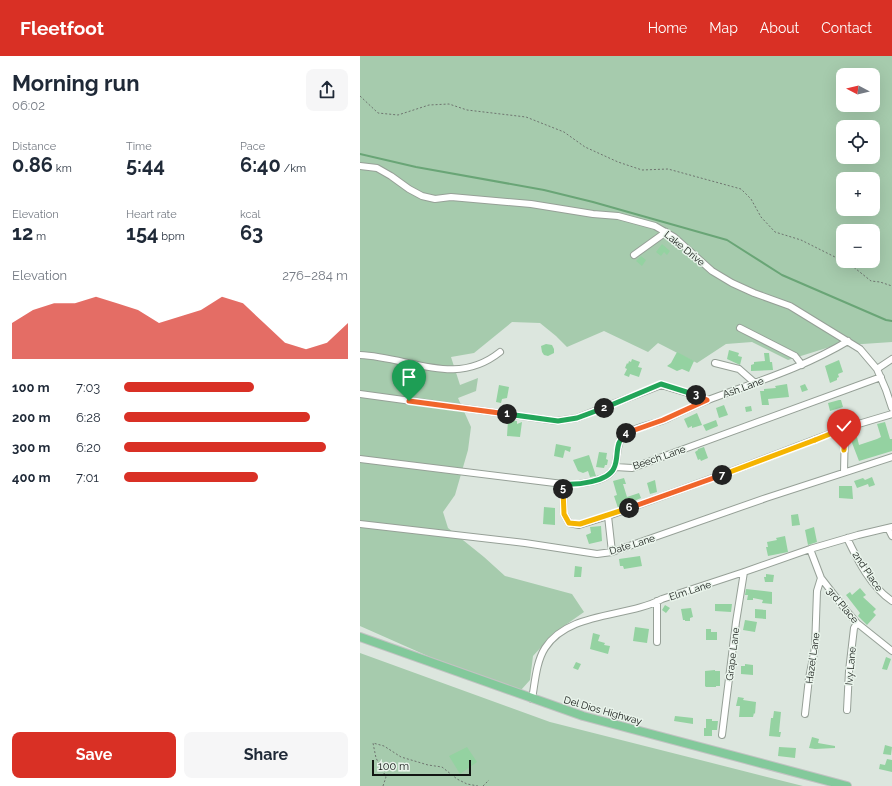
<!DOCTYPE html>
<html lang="en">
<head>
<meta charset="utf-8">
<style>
	body { margin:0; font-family:Raleway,sans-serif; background:#f6f6f7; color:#1f2937; height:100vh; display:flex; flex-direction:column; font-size:15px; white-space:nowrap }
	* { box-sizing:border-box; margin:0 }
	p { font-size:13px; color:#747a83 }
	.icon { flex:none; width:22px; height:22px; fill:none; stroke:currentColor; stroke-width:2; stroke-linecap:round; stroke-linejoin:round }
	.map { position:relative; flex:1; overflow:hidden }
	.drawer { display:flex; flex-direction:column; background:#fff; width:360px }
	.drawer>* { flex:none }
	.needle { width:26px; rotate:277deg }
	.buttons { position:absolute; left:476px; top:12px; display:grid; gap:8px }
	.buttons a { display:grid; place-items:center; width:44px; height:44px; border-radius:8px; background:#fff; box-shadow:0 4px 16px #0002; font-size:20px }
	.scale { position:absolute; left:12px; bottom:10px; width:99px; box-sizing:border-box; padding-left:4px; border:2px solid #121613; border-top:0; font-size:11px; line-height:14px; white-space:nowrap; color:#121613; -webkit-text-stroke:3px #e9f4eb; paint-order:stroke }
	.pin { position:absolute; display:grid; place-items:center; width:34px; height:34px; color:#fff; margin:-41px -17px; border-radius:50% 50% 50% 0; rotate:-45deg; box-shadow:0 0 4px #0007 }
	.pin .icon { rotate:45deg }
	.km { position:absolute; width:20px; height:20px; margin:-10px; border-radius:50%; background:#222; color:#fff; font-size:11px; line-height:20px; text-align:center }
	.round { display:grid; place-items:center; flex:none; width:42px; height:42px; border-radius:8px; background:#f6f6f7 }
	.head { display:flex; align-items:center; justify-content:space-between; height:68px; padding:0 12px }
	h1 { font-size:22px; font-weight:700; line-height:30px }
	.metrics { display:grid; grid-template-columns:repeat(3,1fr); gap:6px; height:68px; padding:4px 12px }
	.metrics div { display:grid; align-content:center }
	.metrics b { font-size:20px; font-weight:700 }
	.metrics small { font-size:11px; font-weight:400 }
	.metrics p { font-size:11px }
	.chart { height:112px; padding:8px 12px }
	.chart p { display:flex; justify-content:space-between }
	.chart svg { width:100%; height:72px; margin-top:4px; fill:#d93025; opacity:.7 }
	.button { display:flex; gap:8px; margin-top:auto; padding:8px 12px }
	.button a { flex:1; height:46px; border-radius:8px; background:#d93025; color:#fff; font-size:16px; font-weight:700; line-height:46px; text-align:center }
	.button a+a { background:#f6f6f7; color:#1f2937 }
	ul { padding:0 12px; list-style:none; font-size:13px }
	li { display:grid; grid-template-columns:64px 48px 1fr; align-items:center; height:30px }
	li i { height:10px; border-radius:5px; background:#d93025 }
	header { display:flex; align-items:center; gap:24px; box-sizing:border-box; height:56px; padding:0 20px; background:#d93025; color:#fff }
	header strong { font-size:19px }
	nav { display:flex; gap:22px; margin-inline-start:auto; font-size:14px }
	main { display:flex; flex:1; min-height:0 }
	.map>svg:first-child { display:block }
	.green { fill:#a6cbad; fill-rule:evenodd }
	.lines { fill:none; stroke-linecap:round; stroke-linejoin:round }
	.stream { stroke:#69a576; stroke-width:2 }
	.building { fill:#94d2a1 }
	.minor-casing { stroke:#96a097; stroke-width:8 }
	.major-casing { stroke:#c1c2c2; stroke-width:10 }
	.path { stroke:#6e746f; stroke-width:1; stroke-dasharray:2 2; stroke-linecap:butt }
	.minor { stroke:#fff; stroke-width:6 }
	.major { stroke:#83c99b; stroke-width:8 }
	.split-1-casing { stroke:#fff; stroke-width:8 }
	.split-2-casing { stroke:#fff; stroke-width:8 }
	.split-3-casing { stroke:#fff; stroke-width:8 }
	.split-4-casing { stroke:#fff; stroke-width:8 }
	.split-5-casing { stroke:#fff; stroke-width:8 }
	.split-6-casing { stroke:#fff; stroke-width:8 }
	.split-7-casing { stroke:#fff; stroke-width:8 }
	.split-8-casing { stroke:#fff; stroke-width:8 }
	.split-9-casing { stroke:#fff; stroke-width:8 }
	.split-1 { stroke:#f0652b; stroke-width:5 }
	.split-2 { stroke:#22a559; stroke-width:5 }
	.split-3 { stroke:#22a559; stroke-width:5 }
	.split-4 { stroke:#f0652b; stroke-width:5 }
	.split-5 { stroke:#22a559; stroke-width:5 }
	.split-6 { stroke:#f5b400; stroke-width:5 }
	.split-7 { stroke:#f0652b; stroke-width:5 }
	.split-8 { stroke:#f5b400; stroke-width:5 }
	.split-9 { stroke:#f5b400; stroke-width:5 }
	.labels { text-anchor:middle; stroke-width:3; stroke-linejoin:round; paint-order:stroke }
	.street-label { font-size:10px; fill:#121613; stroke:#e9f4eb }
</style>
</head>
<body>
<header>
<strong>Fleetfoot</strong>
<nav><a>Home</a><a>Map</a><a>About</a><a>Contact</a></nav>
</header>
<main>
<section class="drawer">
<div class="head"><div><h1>Morning run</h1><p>06:02</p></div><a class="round"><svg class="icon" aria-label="share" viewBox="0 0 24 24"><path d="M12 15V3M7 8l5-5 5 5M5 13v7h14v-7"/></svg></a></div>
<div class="metrics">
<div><p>Distance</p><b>0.86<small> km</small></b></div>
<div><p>Time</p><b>5:44</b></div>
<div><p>Pace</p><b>6:40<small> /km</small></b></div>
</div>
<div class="metrics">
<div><p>Elevation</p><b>12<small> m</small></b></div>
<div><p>Heart rate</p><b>154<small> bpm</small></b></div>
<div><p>kcal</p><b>63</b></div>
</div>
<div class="chart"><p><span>Elevation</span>276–284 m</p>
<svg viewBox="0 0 160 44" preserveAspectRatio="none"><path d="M0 44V22L10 14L20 10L30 10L40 6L50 10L60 14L70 22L80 18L90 14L100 6L110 10L120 22L130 34L140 38L150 34L160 22V44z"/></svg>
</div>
<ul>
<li><b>100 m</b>7:03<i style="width:58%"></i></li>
<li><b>200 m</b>6:28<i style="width:83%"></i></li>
<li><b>300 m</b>6:20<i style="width:90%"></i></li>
<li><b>400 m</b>7:01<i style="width:60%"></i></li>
</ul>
<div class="button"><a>Save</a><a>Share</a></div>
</section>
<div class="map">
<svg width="532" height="730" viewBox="0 0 532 730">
	<rect width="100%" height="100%" fill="#dce6de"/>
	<!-- green -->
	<path class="green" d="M 0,0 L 532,0 L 532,286 L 473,290 L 428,304 L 392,286 L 366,288 L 337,307 L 298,287 L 288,296 L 244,275 L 207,291 L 196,280 L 180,267 L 152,266 L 114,297 L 91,301 L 100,329 L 118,322 L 116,335 L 98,342 L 111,371 L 108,394 L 95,439 L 83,456 L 88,472 L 124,501 L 145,520 L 212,538 L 224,556 L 194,577 L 173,600 L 170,624 L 161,634 L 70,601 L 0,570 ZM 483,19 L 513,19 L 513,49 L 483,49 ZM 483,71 L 513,71 L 513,101 L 483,101 ZM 483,123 L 513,123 L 513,153 L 483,153 ZM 483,175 L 513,175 L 513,205 L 483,205 Z
		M 0,597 L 190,666 L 443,730 L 0,730 Z"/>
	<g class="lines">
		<!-- stream -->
		<path class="stream" d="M 0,98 L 56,111 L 184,134 L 233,146 L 367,184 L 422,219 L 526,264 L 532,265"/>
	</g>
	<!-- building -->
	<path class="building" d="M 302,188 L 310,195 L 307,199 L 304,196 L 301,200 L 296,196 Z
		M 281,200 L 286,204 L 282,210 L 276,205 Z
		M 186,288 L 192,289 L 194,293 L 194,297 L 188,300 L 184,299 L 182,296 L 181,290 Z
		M 369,294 L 379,297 L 378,300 L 382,301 L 380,309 L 367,303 Z
		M 317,296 L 334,305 L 329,316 L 322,313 L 317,315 L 307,310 L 311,307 Z
		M 404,297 L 409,297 L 410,306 L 412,306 L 413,314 L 391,315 L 391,309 L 394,308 L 394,306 L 405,305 Z
		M 272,303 L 280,306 L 278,311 L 282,312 L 279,321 L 270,318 L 269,321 L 264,319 L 267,313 L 265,312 L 267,307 L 268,308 L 269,305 L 271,306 Z
		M 479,304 L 483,316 L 478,318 L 479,321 L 477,322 L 477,324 L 470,327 L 465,310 Z
		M 427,328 L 429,341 L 408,343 L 409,349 L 402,349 L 400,335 L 404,335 L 404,333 L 416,332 L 415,330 Z
		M 445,328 L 448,334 L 442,336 L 440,330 Z
		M 139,329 L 149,331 L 147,342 L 142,343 L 141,347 L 136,346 Z
		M 479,344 L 481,344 L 483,351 L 470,355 L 468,347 Z
		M 364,349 L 368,359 L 359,362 L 356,352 Z
		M 391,350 L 392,355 L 386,356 L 385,351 Z
		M 494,356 L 497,364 L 472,372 L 470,365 Z
		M 337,357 L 342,369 L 332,372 L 332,370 L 328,372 L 324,363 Z
		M 148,364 L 157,365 L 157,368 L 162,366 L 160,381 L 147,380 Z
		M 356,364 L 358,370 L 346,375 L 343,369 Z
		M 525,366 L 530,383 L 532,383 L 532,395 L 499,405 L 489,379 L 496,377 L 499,389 L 517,383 L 521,381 L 517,368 Z
		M 196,388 L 211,391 L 210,396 L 205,394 L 203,402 L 194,400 Z
		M 344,391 L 348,402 L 341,405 L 340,403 L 338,404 L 335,396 L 338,394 L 338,393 Z
		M 239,396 L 247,397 L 246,403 L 248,404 L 247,409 L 245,409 L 244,412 L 236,411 Z
		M 229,399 L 236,420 L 230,421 L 228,415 L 223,417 L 218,415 L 213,404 Z
		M 512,421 L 515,429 L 509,431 L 508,428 L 497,432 L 494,425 L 503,422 L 505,424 Z
		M 264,422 L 266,428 L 263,428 L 267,441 L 279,437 L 281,442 L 258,452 L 254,440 L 257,439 L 253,425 Z
		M 295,424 L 297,436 L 290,438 L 287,427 Z
		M 479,430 L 492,430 L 493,443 L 479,442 Z
		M 184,451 L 195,452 L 195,469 L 183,468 Z
		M 438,458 L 440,469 L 432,470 L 431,459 Z
		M 241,470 L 242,485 L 229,488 L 226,479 L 231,477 L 230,471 Z
		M 454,471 L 457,486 L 448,489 L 445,474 Z
		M 425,480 L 428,496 L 408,500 L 406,491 L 408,491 L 407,486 L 417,484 L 416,482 Z
		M 280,500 L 282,510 L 264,513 L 263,510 L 260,510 L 259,503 Z
		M 215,510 L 222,511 L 221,521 L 214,521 Z
		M 406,518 L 414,519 L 413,526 L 405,526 L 404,521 L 406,521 Z
		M 500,532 L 506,539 L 503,541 L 516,553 L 513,556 L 516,559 L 507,569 L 498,560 L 500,557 L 486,539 L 490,536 L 492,539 Z
		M 386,533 L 412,536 L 412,548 L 402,547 L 403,544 L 393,542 L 393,544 L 387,544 L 388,539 L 385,539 Z
		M 355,548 L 372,548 L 371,556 L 355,555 Z
		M 305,549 L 310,552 L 306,557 L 302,554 Z
		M 331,552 L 333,561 L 330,562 L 330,565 L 325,565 L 325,564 L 323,564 L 321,553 Z
		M 395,553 L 406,554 L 406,563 L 395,562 Z
		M 385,564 L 397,566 L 395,576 L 383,574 Z
		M 275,571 L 289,573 L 287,587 L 273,585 Z
		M 346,573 L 351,573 L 351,576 L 357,576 L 357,584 L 346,584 Z
		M 233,577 L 240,579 L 238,585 L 245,587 L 244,589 L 250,590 L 248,598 L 230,593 Z
		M 526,601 L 531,603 L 527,614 L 522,613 Z
		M 216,606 L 221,608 L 218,614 L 213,612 Z
		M 385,608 L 393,609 L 393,619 L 381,618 L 381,610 L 385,610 Z
		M 355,614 L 355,615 L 360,615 L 360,630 L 356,630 L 356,631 L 346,631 L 345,630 L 345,615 Z
		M 378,641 L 384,642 L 383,644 L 396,646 L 395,658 L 394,657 L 393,661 L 379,661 L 380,650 L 376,650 Z
		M 414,655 L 421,656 L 419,676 L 421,676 L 420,681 L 409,680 L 411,662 L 413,662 Z
		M 315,660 L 333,662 L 333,668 L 314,665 Z
		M 346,663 L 352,663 L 352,665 L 358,665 L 357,674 L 352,674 L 352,680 L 344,680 L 344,672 L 346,672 Z
		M 452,681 L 459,683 L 458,687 L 475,690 L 475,692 L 455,693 L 449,692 Z
		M 525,689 L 532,691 L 531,699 L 523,698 Z
		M 107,691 L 117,706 L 100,718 L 89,700 Z
		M 419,691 L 436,692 L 435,702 L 418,700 Z
		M 527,703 L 532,704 L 532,716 L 519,713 L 520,708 L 525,709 Z"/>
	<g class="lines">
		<!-- minor casing -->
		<g class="minor-casing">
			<path id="minor" d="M 0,110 L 17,112 L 31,120 L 49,133 L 62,140 L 75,143 L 91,141 L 171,148 L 233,158 L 258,160 L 295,170 L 314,181 L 352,215 L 372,227 L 394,237 L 430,250 L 500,293 L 517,313 L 526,334 L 532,352
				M 274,199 L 306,176
				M 380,272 L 435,300 L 442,309
				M 0,299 C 50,301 95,332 140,296
				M 355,307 L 379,313 L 395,327
				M 517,313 L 532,303
				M 0,338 L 197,365 L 217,362 L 301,329 L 338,340 L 347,344
				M 0,403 L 203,428 C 218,429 250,426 255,410 C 258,400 256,383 267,377 C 277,371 293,368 304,364 C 319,357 333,350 348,344 C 396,326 445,311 488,285
				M 255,411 L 272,412 L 521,321
				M 484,416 L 485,372
				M 203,428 L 204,458 L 209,467 L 219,469 L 248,460 L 383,411 L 485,372 L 532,358
				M 248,460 L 252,496
				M 0,468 L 165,487 L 237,498 L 252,496 L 406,442 L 532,401
				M 528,472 L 532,480
				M 487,482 C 498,505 511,531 532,545
				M 450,493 L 461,522 L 485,553 L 497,567 L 532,595
				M 297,586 L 297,545
				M 172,643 C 175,627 176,606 185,592 C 209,555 267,562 302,543 L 384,516 L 450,493 L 498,479 L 532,471
				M 487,654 L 489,615 L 494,572 L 497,567
				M 445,658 L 449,622 L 455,592 L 457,535 L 461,522
				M 362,679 L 376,566 L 384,516"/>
		</g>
		<!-- major casing -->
		<g class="major-casing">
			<path id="major" d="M 0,581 L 223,660 L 487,730"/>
		</g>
		<!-- path -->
		<path class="path" d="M 0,40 L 18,57 L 38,59 L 69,49 L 89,48 L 107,54 L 166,61 L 204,76 L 225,91 L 258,106 L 282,114 L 308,113 L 381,133 L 391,143 L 401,161 L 415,176 L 441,184 L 491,209 L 511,225 L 520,226 L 532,230
			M 23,730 L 26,721 L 16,702 L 13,687 L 24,690 L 41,701 L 68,709 L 82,711 L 97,723 L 107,728 L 118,730
			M 123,730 L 129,724"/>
		<!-- minor -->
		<use href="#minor" class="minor"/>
		<!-- major -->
		<use href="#major" class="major"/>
	</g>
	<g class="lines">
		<!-- split-1 casing -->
		<g class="split-1-casing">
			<path id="split-1" d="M 49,345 L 147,358"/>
		</g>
		<!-- split-2 casing -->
		<g class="split-2-casing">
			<path id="split-2" d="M 147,358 L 198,365 L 217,362 L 244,352"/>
		</g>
		<!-- split-3 casing -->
		<g class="split-3-casing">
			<path id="split-3" d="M 244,352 L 301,328 L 336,339"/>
		</g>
		<!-- split-4 casing -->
		<g class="split-4-casing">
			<path id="split-4" d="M 266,377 L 303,364 L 347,344 L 336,339"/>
		</g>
		<!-- split-5 casing -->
		<g class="split-5-casing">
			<path id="split-5" d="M 203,433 L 203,428 C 217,429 248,426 254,412 C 258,404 256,395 259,387 C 260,384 264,380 266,377"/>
		</g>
		<!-- split-6 casing -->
		<g class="split-6-casing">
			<path id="split-6" d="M 203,433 L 204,458 L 209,467 L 220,468 L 269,452"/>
		</g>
		<!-- split-7 casing -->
		<g class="split-7-casing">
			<path id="split-7" d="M 269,452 L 362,419"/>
		</g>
		<!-- split-8 casing -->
		<g class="split-8-casing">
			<path id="split-8" d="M 362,419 L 455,384"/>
		</g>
		<!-- split-9 casing -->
		<g class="split-9-casing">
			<path id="split-9" d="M 455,384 L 485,372 L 484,394"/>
		</g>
		<!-- split-1 -->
		<use href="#split-1" class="split-1"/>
		<!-- split-2 -->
		<use href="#split-2" class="split-2"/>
		<!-- split-3 -->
		<use href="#split-3" class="split-3"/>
		<!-- split-4 -->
		<use href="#split-4" class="split-4"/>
		<!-- split-5 -->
		<use href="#split-5" class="split-5"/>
		<!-- split-6 -->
		<use href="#split-6" class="split-6"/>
		<!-- split-7 -->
		<use href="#split-7" class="split-7"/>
		<!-- split-8 -->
		<use href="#split-8" class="split-8"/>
		<!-- split-9 -->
		<use href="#split-9" class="split-9"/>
	</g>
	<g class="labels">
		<!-- street labels -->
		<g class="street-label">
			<text transform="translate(325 192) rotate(39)" y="4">Lake Drive</text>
			<text transform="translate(383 331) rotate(-20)" y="4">Ash Lane</text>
			<text transform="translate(299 401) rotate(-19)" y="4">Beech Lane</text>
			<text transform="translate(272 488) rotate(-17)" y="4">Date Lane</text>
			<text transform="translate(508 515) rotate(56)" y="4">2nd Place</text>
			<text transform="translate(330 534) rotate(-18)" y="4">Elm Lane</text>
			<text transform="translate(483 549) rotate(50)" y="4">3rd Place</text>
			<text transform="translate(372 598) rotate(-83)" y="4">Grape Lane</text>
			<text transform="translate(452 602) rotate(-82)" y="4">Hazel Lane</text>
			<text transform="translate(490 610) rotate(-85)" y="4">Ivy Lane</text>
			<text transform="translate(243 654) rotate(16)" y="4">Del Dios Highway</text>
		</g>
	</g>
</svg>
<div class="buttons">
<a><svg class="needle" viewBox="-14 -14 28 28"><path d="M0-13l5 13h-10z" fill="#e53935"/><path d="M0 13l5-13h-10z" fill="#747a83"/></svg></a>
<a><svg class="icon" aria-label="locate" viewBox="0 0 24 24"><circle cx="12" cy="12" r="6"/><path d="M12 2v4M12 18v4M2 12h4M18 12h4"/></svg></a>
<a>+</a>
<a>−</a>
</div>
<div class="scale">100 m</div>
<div class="pin" style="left:49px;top:345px;background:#1e9e55"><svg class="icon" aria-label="arrive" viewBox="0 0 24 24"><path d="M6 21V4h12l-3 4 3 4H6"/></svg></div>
<div class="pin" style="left:484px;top:394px;background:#d93025"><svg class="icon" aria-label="check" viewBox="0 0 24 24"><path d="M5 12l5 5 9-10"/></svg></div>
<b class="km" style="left:147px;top:358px">1</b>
<b class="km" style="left:244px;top:352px">2</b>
<b class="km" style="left:336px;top:339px">3</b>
<b class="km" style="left:266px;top:377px">4</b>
<b class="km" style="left:203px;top:433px">5</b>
<b class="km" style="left:269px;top:452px">6</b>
<b class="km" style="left:362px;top:419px">7</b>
</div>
</main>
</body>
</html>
